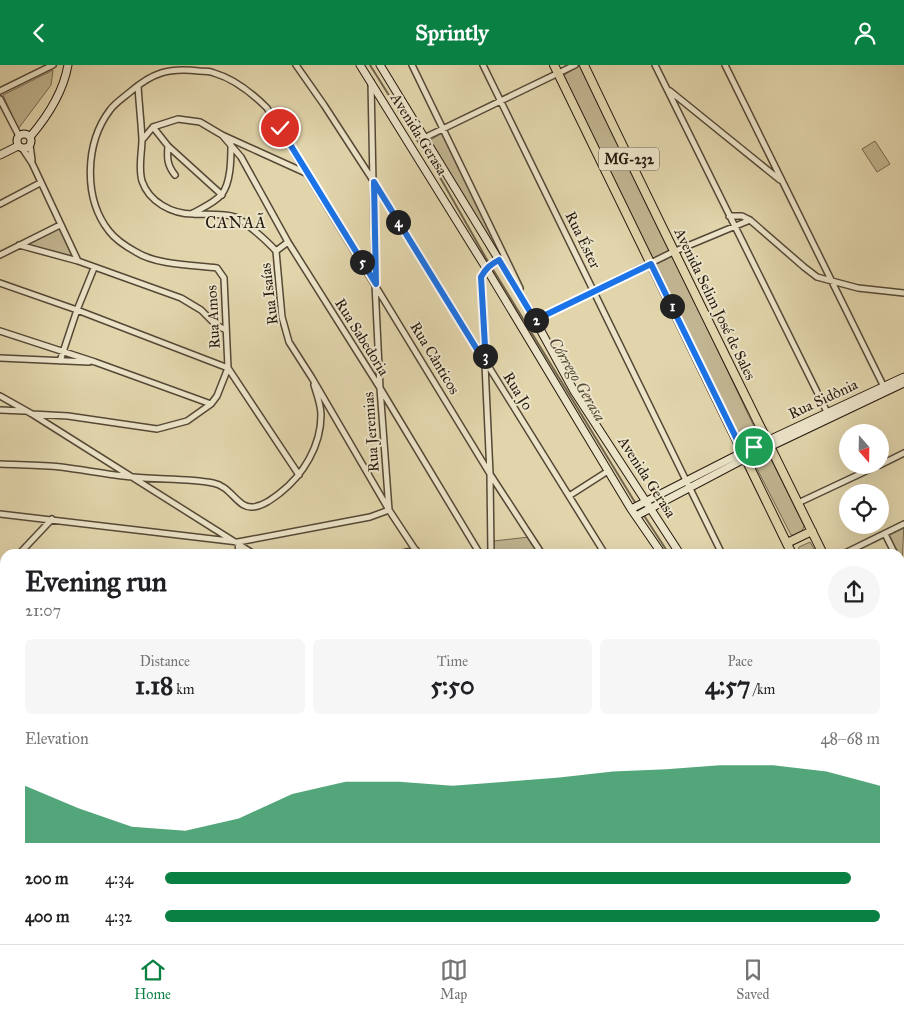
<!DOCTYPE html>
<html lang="en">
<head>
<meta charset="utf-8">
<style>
	body { margin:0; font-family:"IM FELL Great Primer",serif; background:#f6f6f6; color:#202124; height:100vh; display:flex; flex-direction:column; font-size:19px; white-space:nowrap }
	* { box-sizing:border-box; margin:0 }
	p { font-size:16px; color:#757577 }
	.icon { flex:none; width:28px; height:28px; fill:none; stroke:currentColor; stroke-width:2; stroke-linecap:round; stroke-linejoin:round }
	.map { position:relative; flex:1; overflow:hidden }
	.panel { position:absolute; left:0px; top:484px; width:905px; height:396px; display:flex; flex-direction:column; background:#fff; border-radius:15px 15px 0 0; box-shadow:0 5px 20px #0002 }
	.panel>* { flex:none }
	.needle { width:32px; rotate:160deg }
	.tools { position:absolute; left:839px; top:359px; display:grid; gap:10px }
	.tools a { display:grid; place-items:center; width:50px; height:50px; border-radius:50%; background:#fff; box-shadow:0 5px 20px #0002; font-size:25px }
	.pin { position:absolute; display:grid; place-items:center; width:42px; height:42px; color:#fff; margin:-21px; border:2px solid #fff; border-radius:50%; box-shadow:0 1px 5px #0007 }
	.km { position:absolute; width:25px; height:25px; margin:-12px; border-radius:50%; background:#222; color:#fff; font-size:14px; line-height:25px; text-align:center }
	.round { display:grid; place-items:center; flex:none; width:52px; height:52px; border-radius:26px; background:#f6f6f6 }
	.overview { display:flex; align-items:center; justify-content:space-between; height:85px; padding:0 25px }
	h1 { font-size:28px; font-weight:700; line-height:38px }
	.figures { display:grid; grid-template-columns:repeat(3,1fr); gap:8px; height:85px; padding:5px 25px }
	.figures div { display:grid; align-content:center; border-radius:8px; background:#f6f6f6; text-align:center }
	.figures b { font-size:25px; font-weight:700 }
	.figures small { font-size:14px; font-weight:400 }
	.figures p { font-size:14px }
	.chart { height:140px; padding:10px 25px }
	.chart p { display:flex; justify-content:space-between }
	.chart svg { width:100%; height:90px; margin-top:5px; fill:#0b8043; opacity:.7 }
	ul { padding:0 25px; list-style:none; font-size:16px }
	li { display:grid; grid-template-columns:80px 60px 1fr; align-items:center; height:38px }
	li i { height:12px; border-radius:6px; background:#0b8043 }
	header { display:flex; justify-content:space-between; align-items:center; height:65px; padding:0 25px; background:#0b8043; color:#fff; font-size:22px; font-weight:700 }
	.tabs { display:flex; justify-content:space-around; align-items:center; height:70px; border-top:1px solid #e0e0e0; background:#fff; font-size:14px; color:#757577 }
	.tabs a { display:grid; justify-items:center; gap:2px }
	.tabs .current { color:#0b8043 }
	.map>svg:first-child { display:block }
	.green { fill:#c2b591; stroke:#746750 }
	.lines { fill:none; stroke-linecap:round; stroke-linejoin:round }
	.stream { stroke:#70634c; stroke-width:2 }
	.river { stroke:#a29576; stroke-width:10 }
	.street-casing { stroke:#554836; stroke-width:8 }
	.secondary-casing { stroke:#26190e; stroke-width:9 }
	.primary-casing { stroke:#26190e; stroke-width:10 }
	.street { stroke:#ece4c9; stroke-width:5 }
	.secondary { stroke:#ece4c9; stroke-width:7 }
	.primary { stroke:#e2d5ac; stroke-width:8 }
	.route-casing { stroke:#fff; stroke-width:10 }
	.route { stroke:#1a73e8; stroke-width:6 }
	.labels { text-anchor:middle; stroke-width:4; stroke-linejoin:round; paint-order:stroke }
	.shield { fill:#ece4c9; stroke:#615646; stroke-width:1 }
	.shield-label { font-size:14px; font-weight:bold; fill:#26190e }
	.street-label { font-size:15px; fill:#26190e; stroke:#ece4c9 }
	.neighbourhood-label { font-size:16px; letter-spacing:1px; fill:#26190e; stroke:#ece4c9 }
	.water-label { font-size:16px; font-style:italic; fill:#584b38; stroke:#ece4c9 }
</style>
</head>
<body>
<header><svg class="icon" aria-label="back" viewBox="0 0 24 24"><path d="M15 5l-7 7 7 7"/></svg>Sprintly<svg class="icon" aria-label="person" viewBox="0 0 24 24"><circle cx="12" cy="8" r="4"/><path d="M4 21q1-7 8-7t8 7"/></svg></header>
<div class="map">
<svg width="904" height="879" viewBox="0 0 904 879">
	<rect width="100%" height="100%" fill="#e2d5ac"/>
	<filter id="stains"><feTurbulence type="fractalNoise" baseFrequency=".004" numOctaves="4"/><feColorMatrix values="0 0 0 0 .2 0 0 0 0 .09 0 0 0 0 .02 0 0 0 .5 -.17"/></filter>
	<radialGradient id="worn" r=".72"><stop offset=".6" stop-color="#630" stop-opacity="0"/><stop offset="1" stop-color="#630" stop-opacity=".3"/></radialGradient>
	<!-- green -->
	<path class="green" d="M 580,0 L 669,185 L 652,194 L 563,11 Z
		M 53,5 L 51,20 L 18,64 L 3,30 Z
		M 442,68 L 514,215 L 429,76 Z
		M 875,76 L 890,99 L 877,107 L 862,84 Z
		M 59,162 L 74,193 L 24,180 Z
		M 673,191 L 758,370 L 742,378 L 655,200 Z
		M 765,389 L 769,390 L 804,461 C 802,468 797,471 791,470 L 754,398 L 755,394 Z
		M 904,456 L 902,503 L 900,499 L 900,489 L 896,489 L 886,465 Z
		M 529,472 L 540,489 L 493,489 L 494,476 Z
		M 810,477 L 817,489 L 799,489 L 798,485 L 799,482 Z
		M 900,657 L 904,665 L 904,711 L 900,703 Z
		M 396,875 L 485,875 L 506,879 L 415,879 Z"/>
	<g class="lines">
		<!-- stream -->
		<path class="stream" d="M 370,0 L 437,107 L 486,193 L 636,439
			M 643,449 L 669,489"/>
		<!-- river -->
		<path class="river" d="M 181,879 L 184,875
			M 710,879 L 710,875"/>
		<!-- street casing -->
		<g class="street-casing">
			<path id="street" d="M 296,0 L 324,40 L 374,117 L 605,489
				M 412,0 L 520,223
				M 483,0 L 722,489
				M 655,0 L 828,349
				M 725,0 L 884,322
				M 138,21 C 139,38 141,56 142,74 C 142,88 138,102 142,116 C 149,137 172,149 193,149 C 205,150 224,148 235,152 C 246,157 268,177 276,186 L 282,252 L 289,277 L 312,313 L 389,445 L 418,489
				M 0,26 L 53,0
				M 670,26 L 780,115
				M 0,34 L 19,71
				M 153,62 L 168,81 L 222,130
				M 222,70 L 241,92 L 288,177 L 380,323 L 480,489
				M 424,73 L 575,0
				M 143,74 L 153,62 L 178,54 L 200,57 L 222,70 L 308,109
				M 30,80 L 32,95
				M 168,81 C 167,93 167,100 175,110
				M 22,83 L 32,98 L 78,196
				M 0,139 L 40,118
				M 193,148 C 202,143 214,138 221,130 C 231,119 231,94 231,79
				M 729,151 L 742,151 L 750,155 L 804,202 L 817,212 L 858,223 L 904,228
				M 19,180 L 78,196 L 181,233 L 201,245 L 216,260 L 226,265
				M 276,186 L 288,177
				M 0,190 L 60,160
				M 0,218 L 77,245 L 228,303
				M 535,255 L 673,187 L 750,155
				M 0,266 L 95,297 L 211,339
				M 0,293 L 89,297
				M 60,296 L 77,245 L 94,203
				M 228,303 L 299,410
				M 0,331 L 32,349 L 254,489
				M 0,345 L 24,346
				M 32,349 L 68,351 L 157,364 L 187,356 L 211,339 L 217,331 L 228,303 L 224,213 L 217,203 C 192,200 157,200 136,187 C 127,182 115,174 109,166 C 83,133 85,78 110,45 C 115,38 123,33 130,27 C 152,8 169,2 199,6 C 204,6 210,6 214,8 C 235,14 252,28 267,43 L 490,409 L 542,489
				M 0,399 C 20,400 41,400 61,402 C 85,405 109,410 133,412 C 159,415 186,413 213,418 C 231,421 238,444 253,442 C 263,441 272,434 280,428 C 303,410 321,381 321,350 C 321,340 317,330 314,320
				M 880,400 L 904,388
				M 569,431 L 608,406
				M 798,438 L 879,400
				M 0,449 L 238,477 L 370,452 L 389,445 L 380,323 L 375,219 L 371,17
				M 885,469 L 895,489
				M 238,477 L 239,489
				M 19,489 L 52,454
				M 398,489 L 416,485
				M 491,489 L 490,409 L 481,212 L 486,203 L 499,195
				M 843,489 L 904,459
				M 900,500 L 904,509
				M 0,508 L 5,503
				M 0,563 L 5,564
				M 0,592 L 5,587
				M 900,649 L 904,657
				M 900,709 L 904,717
				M 0,776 L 5,752
				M 0,859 L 5,862
				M 23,875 L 29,879
				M 575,875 L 576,879
				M 822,875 L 850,879
				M 103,879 L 105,875
				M 264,879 L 267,875
				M 329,879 L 332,875
				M 584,879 L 584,875
				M 647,879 L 647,875"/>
		</g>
		<!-- secondary casing -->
		<g class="secondary-casing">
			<path id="secondary" d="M 360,0 L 486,203 L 631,444 L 662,489
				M 380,0 L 530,246 L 574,326 L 680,489
				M17 76a7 7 0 1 1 14 0a7 7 0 1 1-14 0Z
				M 30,72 C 48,51 63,28 68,0
				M 0,90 L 18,81
				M 631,444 L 743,387 L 904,312
				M 636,451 L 746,393 L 904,318
				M 900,587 L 904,556
				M 0,772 L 5,773
				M 0,797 L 5,798
				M 374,875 L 390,879
				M 509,875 L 529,879
				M 175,879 L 178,875
				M 189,879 L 192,875
				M 703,879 L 704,875
				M 718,879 L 719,875"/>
		</g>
		<!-- primary casing -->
		<g class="primary-casing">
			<path id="primary" d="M 554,0 L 792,489
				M 584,0 C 662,164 743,326 823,489
				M 787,478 L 812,466
				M 851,879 L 852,875
				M 864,879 L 864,875"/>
		</g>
		<!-- street -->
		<use href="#street" class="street"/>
		<!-- secondary -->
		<use href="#secondary" class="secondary"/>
		<!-- primary -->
		<use href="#primary" class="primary"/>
	</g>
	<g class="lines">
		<!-- route casing -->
		<g class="route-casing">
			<path id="route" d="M 280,63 L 376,219 L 374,117 L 486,299 L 481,212 C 486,203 490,200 499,195 L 535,255 L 651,199 L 743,387 L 754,382"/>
		</g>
		<!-- route -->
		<use href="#route" class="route"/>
	</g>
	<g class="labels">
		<!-- shield labels -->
		<rect class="shield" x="599" y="82.5" width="60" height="23" rx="4"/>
		<g class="shield-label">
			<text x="629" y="99">MG-232</text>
		</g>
		<!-- street labels -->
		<g class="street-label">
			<text transform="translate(419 69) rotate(58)" y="5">Avenida Gerasa</text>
			<text transform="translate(583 175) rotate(64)" y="5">Rua Éster</text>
			<text transform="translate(269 229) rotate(-97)" y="5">Rua Isaías</text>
			<text transform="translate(715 239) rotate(64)" y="5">Avenida Selim José de Sales</text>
			<text transform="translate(213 252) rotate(-93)" y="5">Rua Amos</text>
			<text transform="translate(362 272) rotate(58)" y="5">Rua Sabedoria</text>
			<text transform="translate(435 293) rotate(59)" y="5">Rua Cânticos</text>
			<text transform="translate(518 326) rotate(58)" y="5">Rua Jo</text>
			<text transform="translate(823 334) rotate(-25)" y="5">Rua Sidônia</text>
			<text transform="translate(371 367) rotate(-94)" y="5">Rua Jeremias</text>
			<text transform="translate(647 412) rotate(57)" y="5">Avenida Gerasa</text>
		</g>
		<!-- neighbourhood labels -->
		<g class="neighbourhood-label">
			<text x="236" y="163">CANAÃ</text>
		</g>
		<!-- water labels -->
		<g class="water-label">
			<text transform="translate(578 314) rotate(59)" y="6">Córrego Gerasa</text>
		</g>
	</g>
	<rect width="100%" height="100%" filter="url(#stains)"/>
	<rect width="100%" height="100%" fill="url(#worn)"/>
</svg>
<div class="tools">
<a><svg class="needle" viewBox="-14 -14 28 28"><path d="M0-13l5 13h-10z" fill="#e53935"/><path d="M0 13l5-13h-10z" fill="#757577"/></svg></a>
<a><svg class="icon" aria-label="locate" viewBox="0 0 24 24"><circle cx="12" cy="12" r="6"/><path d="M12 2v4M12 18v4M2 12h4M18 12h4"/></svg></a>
</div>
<div class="pin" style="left:754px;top:382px;background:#1e9e55"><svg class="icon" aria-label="arrive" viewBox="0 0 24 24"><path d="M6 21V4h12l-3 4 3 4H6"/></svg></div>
<div class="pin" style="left:280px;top:63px;background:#d93025"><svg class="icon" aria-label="check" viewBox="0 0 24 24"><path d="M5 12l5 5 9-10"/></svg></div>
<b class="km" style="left:672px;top:241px">1</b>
<b class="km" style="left:536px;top:255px">2</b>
<b class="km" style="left:485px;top:291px">3</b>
<b class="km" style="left:398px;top:157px">4</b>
<b class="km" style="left:362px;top:197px">5</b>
<section class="panel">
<div class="overview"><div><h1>Evening run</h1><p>21:07</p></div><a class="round"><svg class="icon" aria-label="share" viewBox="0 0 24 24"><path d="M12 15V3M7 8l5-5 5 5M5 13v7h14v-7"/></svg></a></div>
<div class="figures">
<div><p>Distance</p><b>1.18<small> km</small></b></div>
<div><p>Time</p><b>5:50</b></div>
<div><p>Pace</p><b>4:57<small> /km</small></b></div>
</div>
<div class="chart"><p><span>Elevation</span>48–68 m</p>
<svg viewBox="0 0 160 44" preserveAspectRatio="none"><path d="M0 44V16L10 27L20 36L30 38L40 32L50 20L60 14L70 14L80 16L90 14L100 12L110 9L120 8L130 6L140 6L150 9L160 16V44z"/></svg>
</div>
<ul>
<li><b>200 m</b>4:34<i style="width:96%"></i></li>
<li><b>400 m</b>4:32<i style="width:100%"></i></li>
</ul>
</section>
</div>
<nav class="tabs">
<a class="current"><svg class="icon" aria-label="home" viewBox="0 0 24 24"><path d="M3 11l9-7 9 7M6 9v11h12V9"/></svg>Home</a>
<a><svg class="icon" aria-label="map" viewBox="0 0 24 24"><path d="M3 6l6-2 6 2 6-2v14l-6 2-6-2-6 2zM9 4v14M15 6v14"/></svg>Map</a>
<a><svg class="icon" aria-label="saved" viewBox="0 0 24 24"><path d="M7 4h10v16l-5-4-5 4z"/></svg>Saved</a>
</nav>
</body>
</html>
